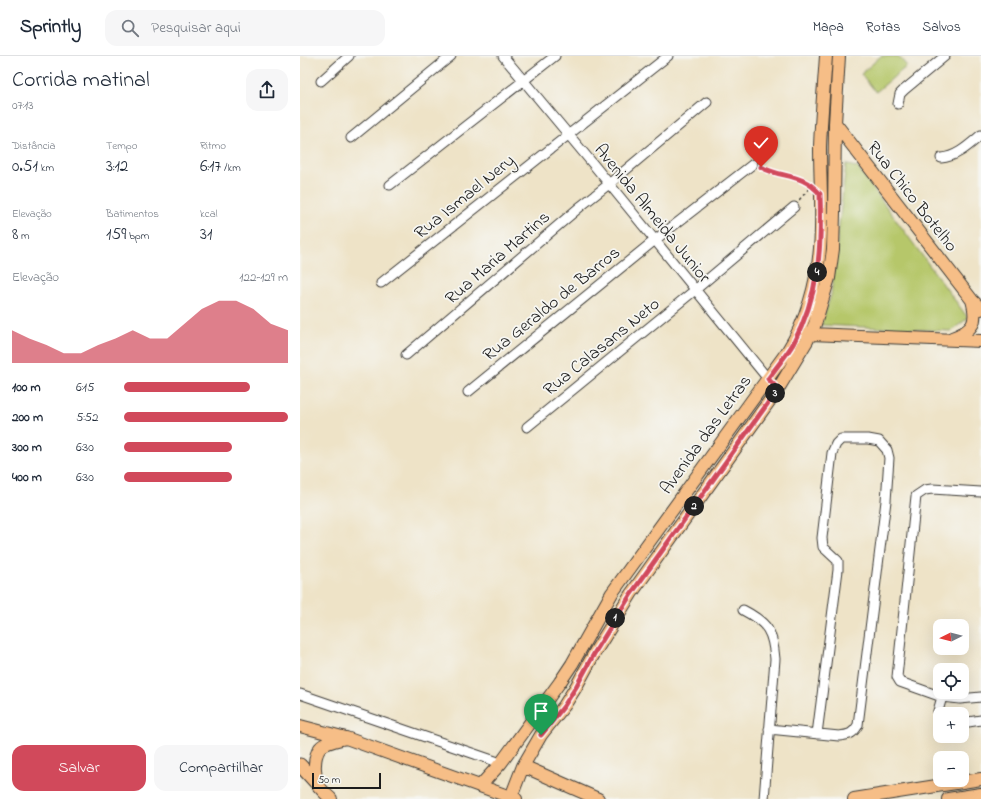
<!DOCTYPE html>
<html lang="pt">
<head>
<meta charset="utf-8">
<style>
	body { margin:0; font-family:"Indie Flower",sans-serif; background:#f6f6f7; color:#1f2937; height:100vh; display:flex; flex-direction:column; font-size:15px; white-space:nowrap }
	* { box-sizing:border-box; margin:0 }
	p { font-size:13px; color:#747a83 }
	.icon { flex:none; width:22px; height:22px; fill:none; stroke:currentColor; stroke-width:2; stroke-linecap:round; stroke-linejoin:round }
	.map { position:relative; flex:1; overflow:hidden }
	.side { display:flex; flex-direction:column; background:#fff; width:300px }
	.side>* { flex:none }
	.needle { width:26px; rotate:264deg }
	.buttons { position:absolute; left:633px; top:563px; display:grid; gap:8px }
	.buttons a { display:grid; place-items:center; width:36px; height:36px; border-radius:8px; background:#fff; box-shadow:0 4px 16px #0002; font-size:20px }
	.scale { position:absolute; left:12px; bottom:10px; width:69px; box-sizing:border-box; padding-left:4px; border:2px solid #1c1c1c; border-top:0; font-size:11px; line-height:14px; white-space:nowrap; color:#1c1c1c; -webkit-text-stroke:3px #f6f6f2; paint-order:stroke }
	.pin { position:absolute; display:grid; place-items:center; width:34px; height:34px; color:#fff; margin:-41px -17px; border-radius:50% 50% 50% 0; rotate:-45deg; box-shadow:0 0 4px #0007 }
	.pin .icon { rotate:45deg }
	.km { position:absolute; width:20px; height:20px; margin:-10px; border-radius:50%; background:#222; color:#fff; font-size:11px; line-height:20px; text-align:center }
	.round { display:grid; place-items:center; flex:none; width:42px; height:42px; border-radius:12px; background:#f6f6f7 }
	.summary { display:flex; align-items:center; justify-content:space-between; height:68px; padding:0 12px }
	h1 { font-size:22px; font-weight:600; line-height:30px }
	.stats { display:grid; grid-template-columns:repeat(3,1fr); gap:6px; height:68px; padding:4px 12px }
	.stats div { display:grid; align-content:center }
	.stats b { font-size:17px; font-weight:600 }
	.stats small { font-size:11px; font-weight:400 }
	.stats p { font-size:11px }
	.chart { height:112px; padding:8px 12px }
	.chart p { display:flex; justify-content:space-between }
	.chart svg { width:100%; height:72px; margin-top:4px; fill:#d1495b; opacity:.7 }
	.action { display:flex; gap:8px; margin-top:auto; padding:8px 12px }
	.action a { flex:1; height:46px; border-radius:12px; background:#d1495b; color:#fff; font-size:16px; font-weight:600; line-height:46px; text-align:center }
	.action a+a { background:#f6f6f7; color:#1f2937 }
	ul { padding:0 12px; list-style:none; font-size:13px }
	li { display:grid; grid-template-columns:64px 48px 1fr; align-items:center; height:30px }
	li i { height:10px; border-radius:5px; background:#d1495b }
	header { display:flex; align-items:center; gap:24px; box-sizing:border-box; height:56px; padding:0 20px; background:#fff; border-bottom:1px solid #e0e1e3 }
	header strong { font-size:19px }
	nav { display:flex; gap:22px; margin-inline-start:auto; font-size:14px }
	.search { width:280px; height:36px; background:#f6f6f7; display:flex; align-items:center; gap:10px; box-sizing:border-box; padding:0 14px; border-radius:12px; color:#747a83; font-size:15px }
	main { display:flex; flex:1; min-height:0 }
	.map>svg:first-child { display:block }
	.green { fill:#b6c76a; stroke:#697243 }
	.lines { fill:none; stroke-linecap:round; stroke-linejoin:round }
	.minor-casing { stroke:#3c3a36; stroke-width:11 }
	.major-casing { stroke:#3c3a36; stroke-width:14 }
	.highway-casing { stroke:#3c3a36; stroke-width:15 }
	.path { stroke:#3c3a36; stroke-width:1.5; stroke-dasharray:3 3; stroke-linecap:butt }
	.minor { stroke:#fff; stroke-width:9 }
	.major { stroke:#f6be87; stroke-width:12 }
	.highway { stroke:#f6be87; stroke-width:13 }
	.route-casing { stroke:#fff; stroke-width:8 }
	.route { stroke:#d1495b; stroke-width:5 }
	.labels { text-anchor:middle; stroke-width:3.5; stroke-linejoin:round; paint-order:stroke }
	.street-label { font-size:18px; fill:#1c1c1c; stroke:#f6f6f2 }
</style>
</head>
<body>
<header>
<strong>Sprintly</strong>
<div class="search"><svg class="icon" aria-label="search" viewBox="0 0 24 24"><circle cx="10" cy="10" r="6"/><path d="M15 15l6 6"/></svg>Pesquisar aqui</div>
<nav><a>Mapa</a><a>Rotas</a><a>Salvos</a></nav>
</header>
<main>
<section class="side">
<div class="summary"><div><h1>Corrida matinal</h1><p>07:13</p></div><a class="round"><svg class="icon" aria-label="share" viewBox="0 0 24 24"><path d="M12 15V3M7 8l5-5 5 5M5 13v7h14v-7"/></svg></a></div>
<div class="stats">
<div><p>Distância</p><b>0.51<small> km</small></b></div>
<div><p>Tempo</p><b>3:12</b></div>
<div><p>Ritmo</p><b>6:17<small> /km</small></b></div>
</div>
<div class="stats">
<div><p>Elevação</p><b>8<small> m</small></b></div>
<div><p>Batimentos</p><b>159<small> bpm</small></b></div>
<div><p>kcal</p><b>31</b></div>
</div>
<div class="chart"><p><span>Elevação</span>122–129 m</p>
<svg viewBox="0 0 160 44" preserveAspectRatio="none"><path d="M0 44V24L10 29L20 33L30 38L40 38L50 33L60 29L70 24L80 29L90 29L100 20L110 11L120 6L130 6L140 11L150 20L160 24V44z"/></svg>
</div>
<ul>
<li><b>100 m</b>6:15<i style="width:77%"></i></li>
<li><b>200 m</b>5:52<i style="width:100%"></i></li>
<li><b>300 m</b>6:30<i style="width:66%"></i></li>
<li><b>400 m</b>6:30<i style="width:66%"></i></li>
</ul>
<div class="action"><a>Salvar</a><a>Compartilhar</a></div>
</section>
<div class="map">
<svg width="681" height="743" viewBox="0 0 681 743">
	<rect width="100%" height="100%" fill="#f6f6f2"/>
	<filter id="ink" filterUnits="userSpaceOnUse"><feTurbulence type="fractalNoise" baseFrequency=".025" numOctaves="2"/><feDisplacementMap in="SourceGraphic" scale="8" xChannelSelector="R" yChannelSelector="G"/><feConvolveMatrix kernelMatrix="1 2 1 2 8 2 1 2 1" color-interpolation-filters="sRGB"/></filter>
	<filter id="wash" filterUnits="userSpaceOnUse"><feTurbulence type="fractalNoise" baseFrequency=".012" numOctaves="4" result="noise"/><feDisplacementMap in="SourceGraphic" scale="16" xChannelSelector="R" yChannelSelector="G"/><feGaussianBlur stdDeviation="0.9" result="paint"/><feColorMatrix in="noise" values="0 0 0 0 0 0 0 0 0 0 0 0 0 0 0 0 0 1.4 0 .05"/><feComposite in="paint" operator="in"/></filter>
	<g filter="url(#wash)">
		<rect width="100%" height="100%" fill="#eee3c7"/>
		<!-- green -->
		<path class="green" d="M 581,0 L 598,0 L 607,10 L 576,36 L 561,18 Z
			M 546,108 L 558,112 L 668,262 L 651,275 L 521,269 L 531,239 Z"/>
	</g>
	<g filter="url(#ink)">
		<g class="lines">
			<!-- minor casing -->
			<g class="minor-casing">
				<path id="minor" d="M 203,0 L 293,108 L 468,323 L 478,333
					M 21,25 L 49,0
					M 598,48 L 600,38 L 604,34 L 645,0
					M 51,82 L 151,0
					M 641,102 C 657,101 669,89 681,79
					M 90,129 L 255,0
					M 81,227 L 368,0
					M 106,299 L 281,150 L 309,128 L 407,46
					M 168,336 L 355,184 L 453,108
					M 227,371 L 395,234 L 494,151
					M 443,554 C 468,567 473,576 475,603 L 464,743
					M 0,638 L 201,707
					M 642,641 L 600,626 L 597,621 L 616,440 L 625,434 L 632,433 L 681,436
					M 662,667 L 681,664
					M 640,670 L 638,670 L 638,655 L 642,641 L 660,643 L 681,641
					M 469,673 L 539,680 C 549,679 553,678 558,669 L 586,445 L 589,402 L 587,394 L 579,385 L 568,383 L 541,383 L 536,388 L 532,397 L 522,482 L 523,491 L 538,505 L 538,514 L 517,678"/>
			</g>
			<!-- major casing -->
			<g class="major-casing">
				<path id="major" d="M 535,67 L 672,244 L 681,253
					M 504,276 L 511,278 L 681,285
					M 652,282 C 674,274 678,266 672,244
					M 0,670 L 46,682 L 216,743
					M 223,710 L 298,743
					M 180,730 L 201,707 L 260,626 L 272,608 L 312,537 L 487,296 C 506,266 517,228 520,192 C 523,159 520,125 520,91 C 521,61 524,30 526,0
					M 211,741 L 223,710 L 241,679 L 264,650 L 276,631 L 295,596 L 331,538 L 478,333 L 507,285 L 515,268 L 529,222 L 533,193 L 534,157 L 535,67 L 539,0
					M 31,743 C 27,739 21,734 18,729 C 14,719 13,701 20,692 C 25,686 38,684 46,682
					M 554,743 L 681,723
					M 648,743 L 681,738"/>
			</g>
			<!-- highway casing -->
			<g class="highway-casing">
				<path id="highway" d="M 0,709 L 19,730"/>
			</g>
			<!-- path -->
			<path class="path" d="M 460,111 C 464,113 468,116 472,117 C 487,122 495,118 510,130
				M 499,144 L 510,132"/>
			<!-- minor -->
			<use href="#minor" class="minor"/>
			<!-- major -->
			<use href="#major" class="major"/>
			<!-- highway -->
			<use href="#highway" class="highway"/>
		</g>
	</g>
	<g class="lines" filter="url(#ink)">
		<!-- route casing -->
		<g class="route-casing">
			<path id="route" d="M 241,679 L 264,650 L 276,631 L 295,596 L 331,538 L 478,333 L 468,323 C 476,311 486,300 493,288 C 519,240 522,191 520,138 C 501,116 483,123 461,111"/>
		</g>
		<!-- route -->
		<use href="#route" class="route"/>
	</g>
	<g class="labels">
		<!-- street labels -->
		<g class="street-label">
			<text transform="translate(164 140) rotate(-39)" y="6">Rua Ismael Nery</text>
			<text transform="translate(613 140) rotate(52)" y="6">Rua Chico Botelho</text>
			<text transform="translate(353 157) rotate(51)" y="6">Avenida Almeida Junior</text>
			<text transform="translate(197 201) rotate(-41)" y="6">Rua Maria Martins</text>
			<text transform="translate(251 247) rotate(-39)" y="6">Rua Geraldo de Barros</text>
			<text transform="translate(301 290) rotate(-39)" y="6">Rua Calasans Neto</text>
			<text transform="translate(405 378) rotate(-54)" y="6">Avenida das Letras</text>
		</g>
	</g>
</svg>
<div class="buttons">
<a><svg class="needle" viewBox="-14 -14 28 28"><path d="M0-13l5 13h-10z" fill="#e53935"/><path d="M0 13l5-13h-10z" fill="#747a83"/></svg></a>
<a><svg class="icon" aria-label="locate" viewBox="0 0 24 24"><circle cx="12" cy="12" r="6"/><path d="M12 2v4M12 18v4M2 12h4M18 12h4"/></svg></a>
<a>+</a>
<a>−</a>
</div>
<div class="scale">50 m</div>
<div class="pin" style="left:241px;top:679px;background:#1e9e55"><svg class="icon" aria-label="arrive" viewBox="0 0 24 24"><path d="M6 21V4h12l-3 4 3 4H6"/></svg></div>
<div class="pin" style="left:461px;top:111px;background:#d93025"><svg class="icon" aria-label="check" viewBox="0 0 24 24"><path d="M5 12l5 5 9-10"/></svg></div>
<b class="km" style="left:315px;top:562px">1</b>
<b class="km" style="left:394px;top:450px">2</b>
<b class="km" style="left:475px;top:337px">3</b>
<b class="km" style="left:517px;top:216px">4</b>
</div>
</main>
</body>
</html>
